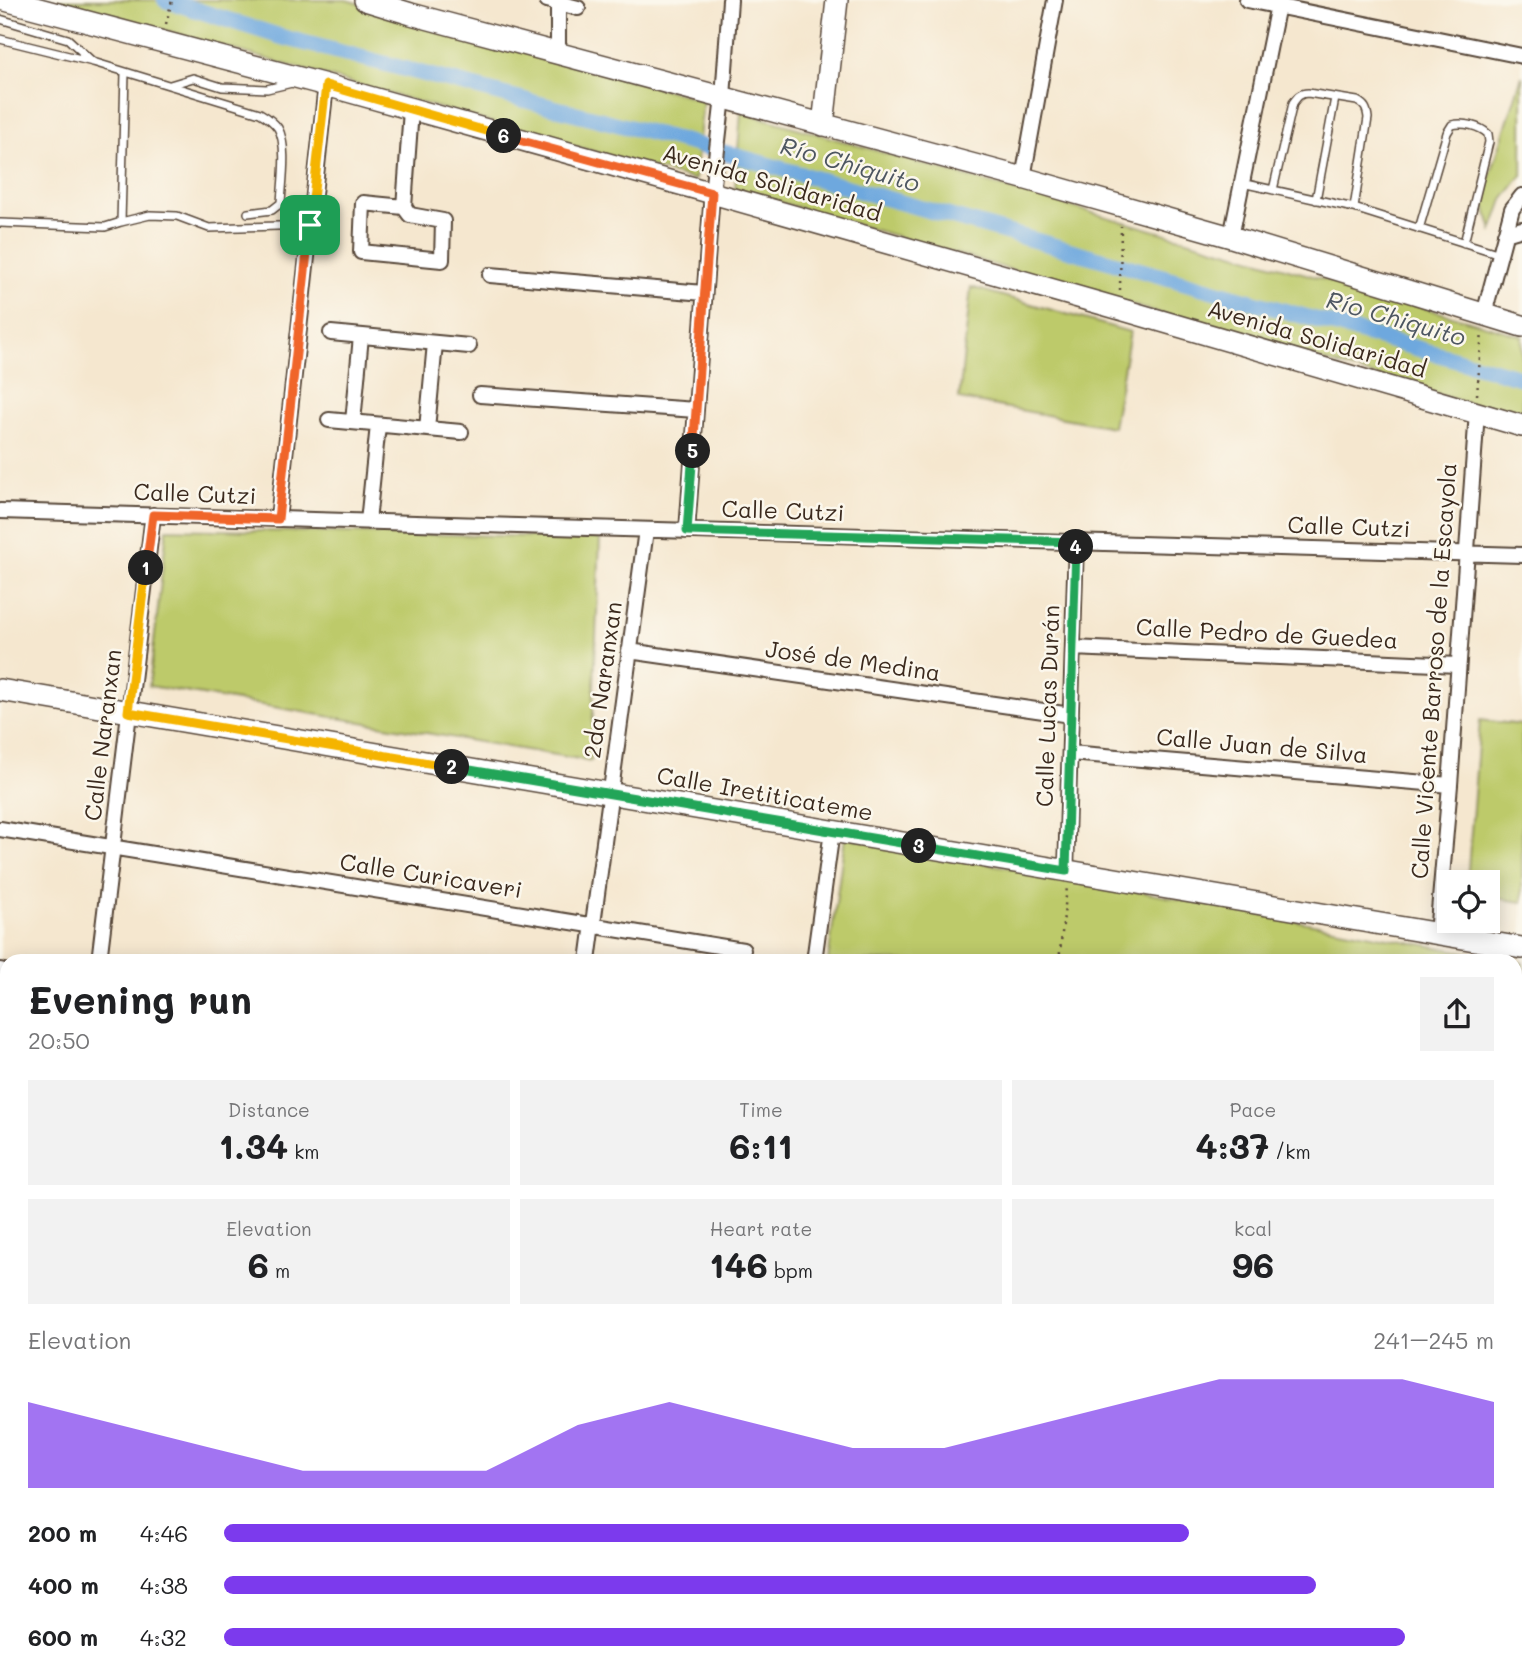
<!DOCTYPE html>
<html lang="en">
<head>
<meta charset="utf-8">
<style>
	body { margin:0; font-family:Mali,sans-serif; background:#f2f2f2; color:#202124; height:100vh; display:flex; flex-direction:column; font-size:26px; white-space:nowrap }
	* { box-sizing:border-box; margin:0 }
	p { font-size:23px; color:#757577 }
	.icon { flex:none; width:38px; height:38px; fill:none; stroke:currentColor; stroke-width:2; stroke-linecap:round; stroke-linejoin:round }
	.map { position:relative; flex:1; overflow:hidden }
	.side { position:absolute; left:0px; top:954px; width:1522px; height:726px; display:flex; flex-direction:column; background:#fff; border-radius:21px 21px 0 0; box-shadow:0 4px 18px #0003 }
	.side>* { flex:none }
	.tools { position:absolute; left:1437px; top:870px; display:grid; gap:14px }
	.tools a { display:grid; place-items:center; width:63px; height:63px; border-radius:0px; background:#fff; box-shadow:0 4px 18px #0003; font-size:35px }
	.pin { position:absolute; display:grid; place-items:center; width:60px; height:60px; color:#fff; margin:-30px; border-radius:14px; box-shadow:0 4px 10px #0006 }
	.km { position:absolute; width:35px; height:35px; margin:-18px; border-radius:50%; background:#222; color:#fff; font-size:19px; line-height:35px; text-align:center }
	.round { display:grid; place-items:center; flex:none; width:74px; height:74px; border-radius:0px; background:#f2f2f2 }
	.head { display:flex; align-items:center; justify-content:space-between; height:119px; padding:0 28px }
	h1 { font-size:38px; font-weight:800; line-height:52px }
	.metrics { display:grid; grid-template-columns:repeat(3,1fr); gap:10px; height:119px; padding:7px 28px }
	.metrics div { display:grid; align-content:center; border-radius:0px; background:#f2f2f2; text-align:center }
	.metrics b { font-size:35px; font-weight:800 }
	.metrics small { font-size:19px; font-weight:400 }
	.metrics p { font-size:19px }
	.chart { height:196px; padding:14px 28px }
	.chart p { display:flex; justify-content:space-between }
	.chart svg { width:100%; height:126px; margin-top:7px; fill:#7c3aed; opacity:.7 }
	ul { padding:0 28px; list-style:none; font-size:23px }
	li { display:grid; grid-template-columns:112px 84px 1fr; align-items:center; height:52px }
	li i { height:18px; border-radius:9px; background:#7c3aed }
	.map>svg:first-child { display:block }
	.green { fill:#bdca6b; stroke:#7c7a44; stroke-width:2 }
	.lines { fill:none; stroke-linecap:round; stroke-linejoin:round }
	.canal { stroke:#6ea8de; stroke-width:16 }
	.lane-casing { stroke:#574639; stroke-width:10 }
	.street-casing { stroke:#574639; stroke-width:18 }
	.secondary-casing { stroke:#574639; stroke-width:24 }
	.path { stroke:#574639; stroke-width:2.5; stroke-dasharray:2 5; stroke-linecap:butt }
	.lane { stroke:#fff; stroke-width:7 }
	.street { stroke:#fff; stroke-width:14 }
	.secondary { stroke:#fff; stroke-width:21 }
	.split-1-casing { stroke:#fff; stroke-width:14 }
	.split-2-casing { stroke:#fff; stroke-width:14 }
	.split-3-casing { stroke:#fff; stroke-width:14 }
	.split-4-casing { stroke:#fff; stroke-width:14 }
	.split-5-casing { stroke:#fff; stroke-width:14 }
	.split-6-casing { stroke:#fff; stroke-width:14 }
	.split-7-casing { stroke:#fff; stroke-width:14 }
	.split-1 { stroke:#f0652b; stroke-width:9 }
	.split-2 { stroke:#f5b400; stroke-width:9 }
	.split-3 { stroke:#22a559; stroke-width:9 }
	.split-4 { stroke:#22a559; stroke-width:9 }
	.split-5 { stroke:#22a559; stroke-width:9 }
	.split-6 { stroke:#f0652b; stroke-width:9 }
	.split-7 { stroke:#f5b400; stroke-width:9 }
	.labels { text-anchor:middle; stroke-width:5; stroke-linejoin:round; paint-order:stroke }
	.street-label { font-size:23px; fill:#3b2a1e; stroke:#fbf7ec }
	.water-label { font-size:24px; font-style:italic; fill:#4d5661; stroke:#fbf7ec }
</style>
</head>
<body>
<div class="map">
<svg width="1522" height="1679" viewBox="0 0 1522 1679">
	<rect width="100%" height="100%" fill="#fbf7ec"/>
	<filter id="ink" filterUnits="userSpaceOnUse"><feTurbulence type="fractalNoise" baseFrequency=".0143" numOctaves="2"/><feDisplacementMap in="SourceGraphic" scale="14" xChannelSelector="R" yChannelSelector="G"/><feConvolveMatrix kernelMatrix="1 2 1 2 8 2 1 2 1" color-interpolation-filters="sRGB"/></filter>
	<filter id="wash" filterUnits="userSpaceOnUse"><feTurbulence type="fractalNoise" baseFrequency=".00686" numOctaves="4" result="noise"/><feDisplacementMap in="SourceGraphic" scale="28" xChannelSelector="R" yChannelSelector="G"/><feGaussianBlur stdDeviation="1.57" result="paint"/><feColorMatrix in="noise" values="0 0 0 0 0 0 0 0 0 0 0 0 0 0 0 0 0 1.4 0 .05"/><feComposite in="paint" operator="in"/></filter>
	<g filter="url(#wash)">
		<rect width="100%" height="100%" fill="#f5e7cf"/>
		<!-- green -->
		<path class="green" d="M 58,0 L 346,0 L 703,100 L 695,180 Z
			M 1522,76 L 1522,175 L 1503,200 L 1492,231 L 1483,198 Z
			M 741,112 L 1522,336 L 1522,419 L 735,189 Z
			M 971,287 L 1130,332 L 1113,427 L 959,399 Z
			M 167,529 L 600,538 L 591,761 L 149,686 Z
			M 1480,720 L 1522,725 L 1522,902 L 1488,897 L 1488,882 L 1467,882 Z
			M 845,837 L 1511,961 L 828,961 Z
			M 1516,962 L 1522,963 L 1522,1176 L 1516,1212 Z
			M 1516,1570 L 1522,1571 L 1522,1679 L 1491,1679 L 1492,1673 L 1516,1673 Z
			M 1312,1673 L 1433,1673 L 1432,1679 L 1311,1679 Z"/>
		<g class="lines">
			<!-- canal -->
			<path class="canal" d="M 165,0 L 282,37 L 694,144 L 1522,378"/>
		</g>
	</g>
	<g filter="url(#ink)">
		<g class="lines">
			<!-- lane casing -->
			<g class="lane-casing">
				<path id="lane" d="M 0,19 L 68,39 L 93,62
					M 0,39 L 93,62 L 260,113 C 267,117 273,121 278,128 C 288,145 282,183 281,203 L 272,210 L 248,213
					M 170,85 L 193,78 L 222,87 L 267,89 L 292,83
					M 1242,183 L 1354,208 L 1368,118 C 1367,109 1365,105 1357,101 L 1308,93 C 1300,93 1297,97 1293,103 L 1273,190
					M 1316,200 L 1335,98
					M 1354,208 L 1500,254
					M 121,222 L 125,73
					M 0,223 L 105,227 L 121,222 L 150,215 L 177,216 L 209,228 L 310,225
					M 1419,229 L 1447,133 L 1452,125 C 1463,122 1480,126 1488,134 L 1489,142 L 1464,243
					M 1516,1285 L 1522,1282
					M 1516,1398 L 1522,1400
					M 1516,1415 L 1522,1417"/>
			</g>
			<!-- street casing -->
			<g class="street-casing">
				<path id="street" d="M 547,0 L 578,8
					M 1247,0 L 1522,56
					M 558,53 L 558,3
					M 1023,178 L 1055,0
					M 363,203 L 404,207 L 410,215 L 443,221 L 442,260 L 361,252 Z
					M 404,207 L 411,110
					M 1505,234 L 1522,229
					M 1231,237 L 1279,0
					M 490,275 L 704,293
					M 1484,314 L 1512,209 L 1522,196
					M 331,333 L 469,346
					M 480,395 L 696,410
					M 329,420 L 461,432
					M 353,422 L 361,336
					M 427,429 L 435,343
					M 0,511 L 1522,555
					M 278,519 L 326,85
					M 368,522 L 378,425
					M 687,531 L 712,193 L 723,97 L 730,0
					M 1073,648 L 1458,665
					M 629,651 L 1071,715
					M 1070,753 L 1450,785
					M 0,829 L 743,950
					M 1066,871 L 1076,542
					M 1437,934 L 1450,785 L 1477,412
					M 99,961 L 153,515
					M 588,961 L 646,530
					M 814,961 L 832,831
					M 0,970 L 7,972
					M 0,1128 L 7,1129
					M 0,1251 L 7,1252
					M 0,1519 L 7,1520
					M 0,1623 L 7,1625
					M 13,1679 L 14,1673
					M 385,1679 L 385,1673
					M 514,1679 L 514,1673
					M 728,1679 L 728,1673"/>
			</g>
			<!-- secondary casing -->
			<g class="secondary-casing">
				<path id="secondary" d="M 5,0 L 326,85 L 712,193 L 1120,309 L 1522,426
					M 365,0 L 411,14 L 1023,178 L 1231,237 L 1522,326
					M 823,125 L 837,0
					M 0,690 L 1522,948
					M 1516,1349 L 1522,1312
					M 1457,1679 L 1458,1673"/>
			</g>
			<!-- path -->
			<path class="path" d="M 166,24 L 172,0
				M 1120,290 L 1121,226
				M 1477,395 L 1482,332
				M 1059,961 L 1067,887
				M 1093,1679 L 1094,1673
				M 1166,1679 L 1166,1673
				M 1247,1679 L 1247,1673"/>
			<!-- lane -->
			<use href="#lane" class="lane"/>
			<!-- street -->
			<use href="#street" class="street"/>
			<!-- secondary -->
			<use href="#secondary" class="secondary"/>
		</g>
	</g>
	<g class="lines" filter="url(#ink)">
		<!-- split-1 casing -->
		<g class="split-1-casing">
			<path id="split-1" d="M 146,568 L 153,515 L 278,519 L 310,225"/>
		</g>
		<!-- split-2 casing -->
		<g class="split-2-casing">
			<path id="split-2" d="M 146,568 L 128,712 L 452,767"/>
		</g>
		<!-- split-3 casing -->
		<g class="split-3-casing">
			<path id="split-3" d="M 452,767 L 919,846"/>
		</g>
		<!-- split-4 casing -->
		<g class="split-4-casing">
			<path id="split-4" d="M 919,846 L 1066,871 L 1076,547"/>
		</g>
		<!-- split-5 casing -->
		<g class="split-5-casing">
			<path id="split-5" d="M 693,451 L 687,531 L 1076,542 L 1076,547"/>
		</g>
		<!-- split-6 casing -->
		<g class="split-6-casing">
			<path id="split-6" d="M 504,136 L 712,193 L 693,451"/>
		</g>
		<!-- split-7 casing -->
		<g class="split-7-casing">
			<path id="split-7" d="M 310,225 L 326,85 L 504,136"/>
		</g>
		<!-- split-1 -->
		<use href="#split-1" class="split-1"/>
		<!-- split-2 -->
		<use href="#split-2" class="split-2"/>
		<!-- split-3 -->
		<use href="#split-3" class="split-3"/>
		<!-- split-4 -->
		<use href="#split-4" class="split-4"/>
		<!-- split-5 -->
		<use href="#split-5" class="split-5"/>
		<!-- split-6 -->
		<use href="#split-6" class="split-6"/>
		<!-- split-7 -->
		<use href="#split-7" class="split-7"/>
	</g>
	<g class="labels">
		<!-- street labels -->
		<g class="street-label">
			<text transform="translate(772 183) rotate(16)" y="8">Avenida Solidaridad</text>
			<text transform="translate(1317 339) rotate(16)" y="8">Avenida Solidaridad</text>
			<text transform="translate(195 494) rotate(2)" y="8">Calle Cutzi</text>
			<text transform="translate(783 511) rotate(2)" y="8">Calle Cutzi</text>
			<text transform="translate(1349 527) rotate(2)" y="8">Calle Cutzi</text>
			<text transform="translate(1267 634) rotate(3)" y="8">Calle Pedro de Guedea</text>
			<text transform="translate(853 661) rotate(8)" y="8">José de Medina</text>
			<text transform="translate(1434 671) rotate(-86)" y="8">Calle Vicente Barroso de la Escayola</text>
			<text transform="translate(603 680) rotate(-82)" y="8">2da Naranxan</text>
			<text transform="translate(1048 706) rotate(-88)" y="8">Calle Lucas Durán</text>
			<text transform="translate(103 735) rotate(-83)" y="8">Calle Naranxan</text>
			<text transform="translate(1262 746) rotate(5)" y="8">Calle Juan de Silva</text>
			<text transform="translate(765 794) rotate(10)" y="8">Calle Iretiticateme</text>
			<text transform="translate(431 876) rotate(9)" y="8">Calle Curicaveri</text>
		</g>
		<!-- water labels -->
		<g class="water-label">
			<text transform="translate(850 165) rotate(16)" y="8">Río Chiquito</text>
			<text transform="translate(1396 319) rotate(16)" y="8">Río Chiquito</text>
		</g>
	</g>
</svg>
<div class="tools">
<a><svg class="icon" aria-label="locate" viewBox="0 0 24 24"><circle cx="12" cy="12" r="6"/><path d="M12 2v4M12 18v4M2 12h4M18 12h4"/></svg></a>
</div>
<div class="pin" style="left:310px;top:225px;background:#1e9e55"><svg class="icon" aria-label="arrive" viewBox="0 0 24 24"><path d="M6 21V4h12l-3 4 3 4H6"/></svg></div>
<b class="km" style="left:146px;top:568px">1</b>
<b class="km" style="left:452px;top:767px">2</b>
<b class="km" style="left:919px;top:846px">3</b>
<b class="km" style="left:1076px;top:547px">4</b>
<b class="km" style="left:693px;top:451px">5</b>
<b class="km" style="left:504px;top:136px">6</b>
<section class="side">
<div class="head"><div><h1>Evening run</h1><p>20:50</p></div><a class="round"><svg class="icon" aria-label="share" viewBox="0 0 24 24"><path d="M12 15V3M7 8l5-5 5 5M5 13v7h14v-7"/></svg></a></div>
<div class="metrics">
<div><p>Distance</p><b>1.34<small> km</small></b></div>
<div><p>Time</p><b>6:11</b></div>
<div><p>Pace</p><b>4:37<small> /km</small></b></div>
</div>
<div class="metrics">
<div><p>Elevation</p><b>6<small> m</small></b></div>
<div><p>Heart rate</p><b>146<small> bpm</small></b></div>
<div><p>kcal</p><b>96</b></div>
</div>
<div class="chart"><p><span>Elevation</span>241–245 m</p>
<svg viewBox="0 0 160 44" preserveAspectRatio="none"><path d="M0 44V14L10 22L20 30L30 38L40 38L50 38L60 22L70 14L80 22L90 30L100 30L110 22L120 14L130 6L140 6L150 6L160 14V44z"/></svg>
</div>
<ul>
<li><b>200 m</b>4:46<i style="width:76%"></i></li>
<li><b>400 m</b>4:38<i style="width:86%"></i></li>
<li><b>600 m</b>4:32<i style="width:93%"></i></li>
</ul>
</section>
</div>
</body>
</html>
